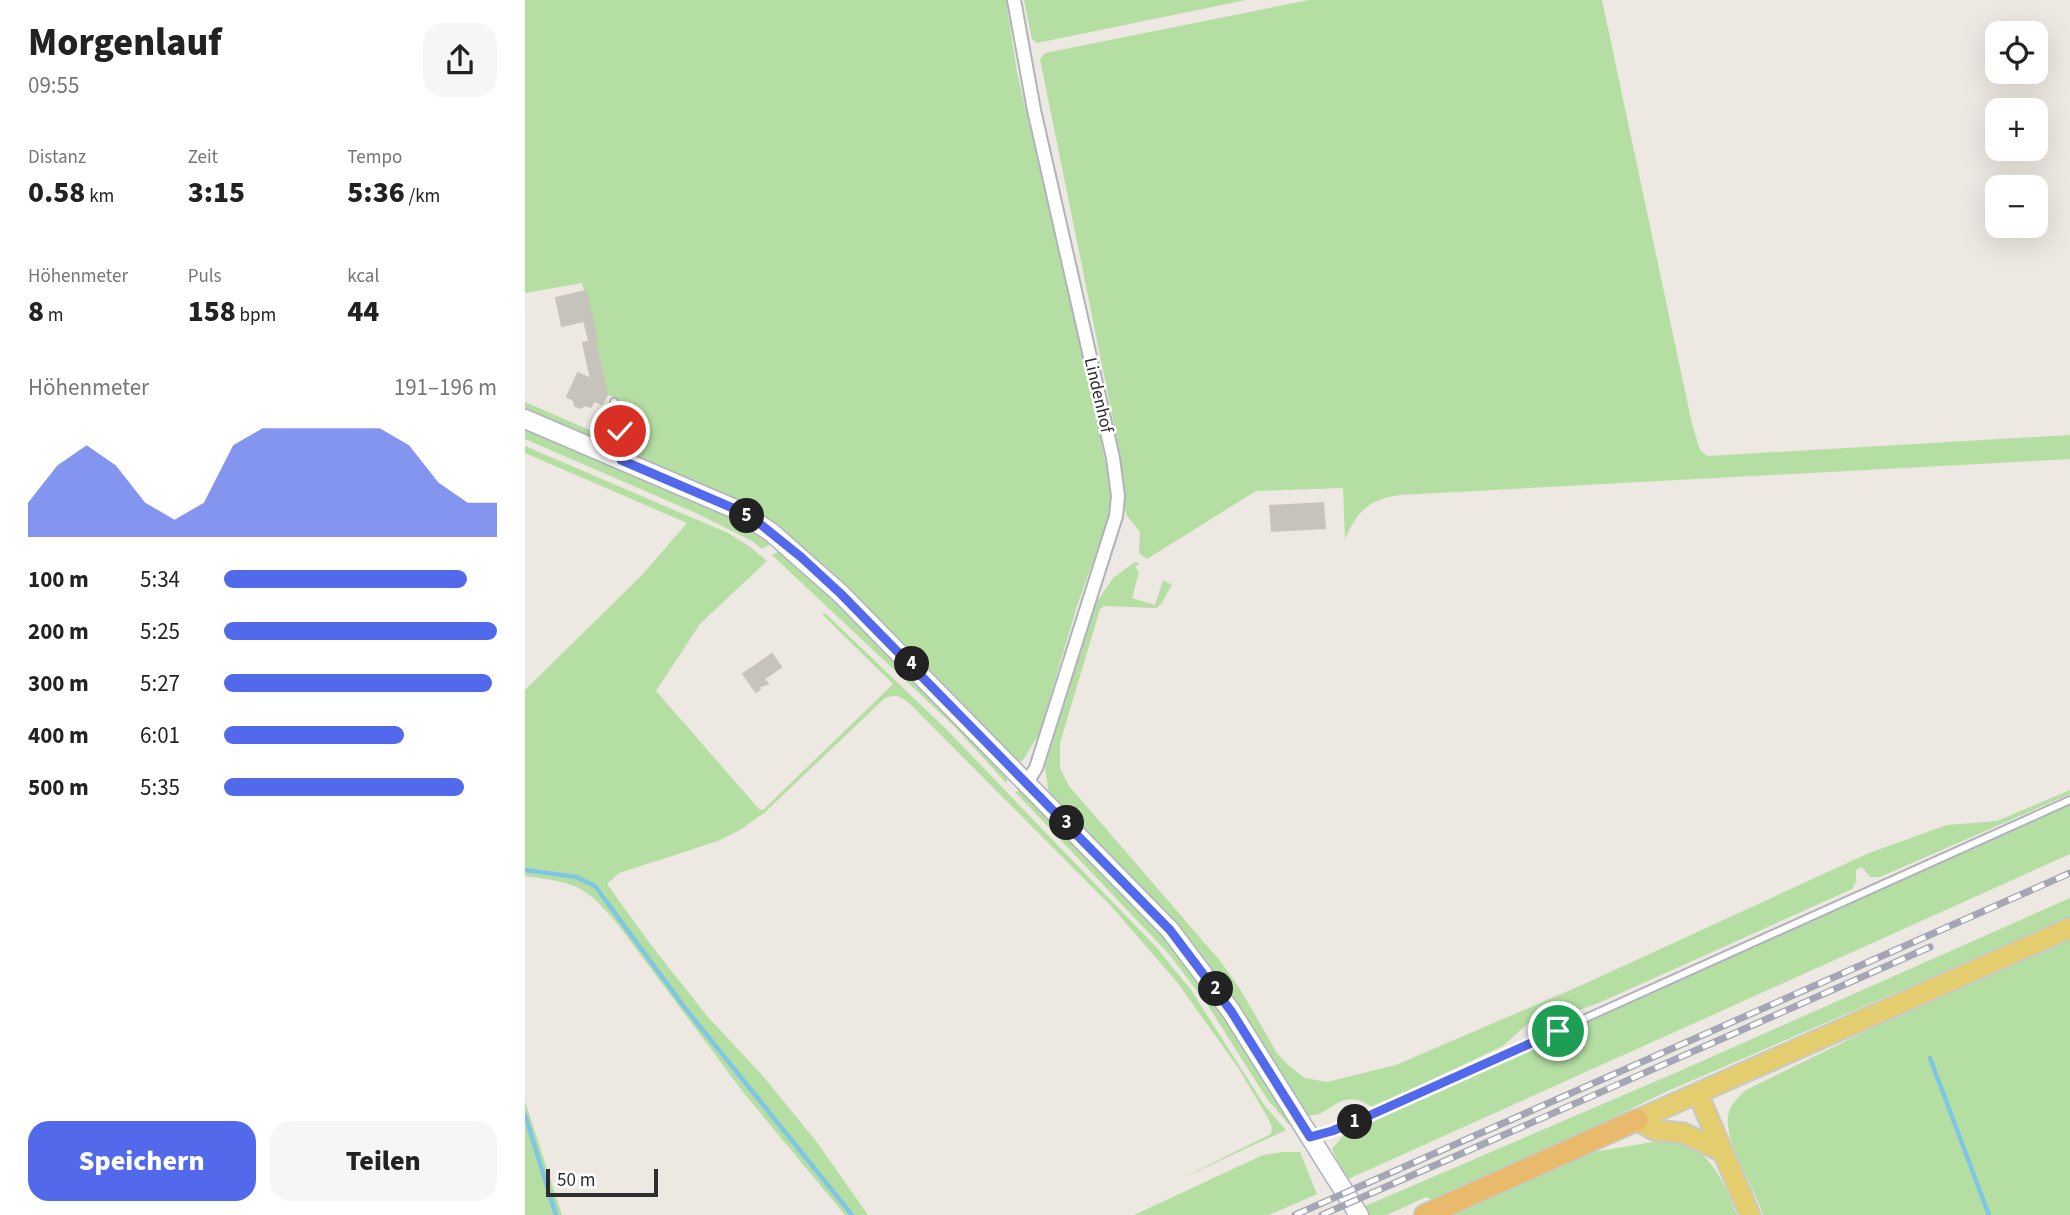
<!DOCTYPE html>
<html lang="de">
<head>
<meta charset="utf-8">
<style>
	body { margin:0; font-family:"Source Sans 3",sans-serif; background:#f6f6f6; color:#222; height:100vh; display:flex; flex-direction:column; font-size:26px; white-space:nowrap }
	* { box-sizing:border-box; margin:0 }
	p { font-size:23px; color:#767676 }
	.icon { flex:none; width:38px; height:38px; fill:none; stroke:currentColor; stroke-width:2; stroke-linecap:round; stroke-linejoin:round }
	.map { position:relative; flex:1; overflow:hidden }
	.panel { display:flex; flex-direction:column; background:#fff; width:525px }
	.panel>* { flex:none }
	.tools { position:absolute; left:1460px; top:21px; display:grid; gap:14px }
	.tools a { display:grid; place-items:center; width:63px; height:63px; border-radius:14px; background:#fff; box-shadow:0 7px 28px #0002; font-size:35px }
	.scale { position:absolute; left:21px; bottom:18px; width:112px; box-sizing:border-box; padding-left:7px; border:4px solid #2d2d2d; border-top:0; font-size:19px; line-height:24px; white-space:nowrap; color:#2d2d2d; -webkit-text-stroke:5px #fff; paint-order:stroke }
	.pin { position:absolute; display:grid; place-items:center; width:60px; height:60px; color:#fff; margin:-30px; border:4px solid #fff; border-radius:50%; box-shadow:0 2px 7px #0007 }
	.km { position:absolute; width:35px; height:35px; margin:-18px; border-radius:50%; background:#222; color:#fff; font-size:19px; line-height:35px; text-align:center }
	.round { display:grid; place-items:center; flex:none; width:74px; height:74px; border-radius:21px; background:#f6f6f6 }
	.overview { display:flex; align-items:center; justify-content:space-between; height:119px; padding:0 28px }
	h1 { font-size:38px; font-weight:800; line-height:52px }
	.metrics { display:grid; grid-template-columns:repeat(3,1fr); gap:10px; height:119px; padding:7px 28px }
	.metrics div { display:grid; align-content:center }
	.metrics b { font-size:30px; font-weight:800 }
	.metrics small { font-size:19px; font-weight:400 }
	.metrics p { font-size:19px }
	.chart { height:196px; padding:14px 28px }
	.chart p { display:flex; justify-content:space-between }
	.chart svg { width:100%; height:126px; margin-top:7px; fill:#5169ea; opacity:.7 }
	.primary-button { display:flex; gap:14px; margin-top:auto; padding:14px 28px }
	.primary-button a { flex:1; height:80px; border-radius:21px; background:#5169ea; color:#fff; font-size:28px; font-weight:800; line-height:80px; text-align:center }
	.primary-button a+a { background:#f6f6f6; color:#222 }
	ul { padding:0 28px; list-style:none; font-size:23px }
	li { display:grid; grid-template-columns:112px 84px 1fr; align-items:center; height:52px }
	li i { height:18px; border-radius:9px; background:#5169ea }
	main { display:flex; flex:1; min-height:0 }
	.map>svg:first-child { display:block }
	.green { fill:#b5dea3 }
	.lines { fill:none; stroke-linecap:round; stroke-linejoin:round }
	.stream { stroke:#7fc6e4; stroke-width:4.5 }
	.building { fill:#c6c2bc; stroke:#c9c4ba; stroke-width:2 }
	.service-casing { stroke:#b1b2bc; stroke-width:10 }
	.minor-casing { stroke:#b1b2bc; stroke-width:16 }
	.secondary-casing { stroke:#b1b2bc; stroke-width:21 }
	.primary-casing { stroke:#c8c8c8; stroke-width:23 }
	.trunk-casing { stroke:#c8c8c8; stroke-width:24 }
	.service { stroke:#fff; stroke-width:6 }
	.minor { stroke:#fff; stroke-width:12 }
	.secondary { stroke:#fff; stroke-width:18 }
	.primary { stroke:#e4cd6f; stroke-width:19 }
	.trunk { stroke:#eaba6c; stroke-width:21 }
	.rail-casing { stroke:#a4a6b5; stroke-width:7 }
	.rail { stroke:#fff; stroke-width:4.5; stroke-dasharray:13; stroke-linecap:butt }
	.route-casing { stroke:#fff; stroke-width:14 }
	.route { stroke:#5169ea; stroke-width:9 }
	.labels { text-anchor:middle; stroke-width:5; stroke-linejoin:round; paint-order:stroke }
	.street-label { font-size:18px; fill:#2d2d2d; stroke:#fff }
</style>
</head>
<body>
<main>
<section class="panel">
<div class="overview"><div><h1>Morgenlauf</h1><p>09:55</p></div><a class="round"><svg class="icon" aria-label="share" viewBox="0 0 24 24"><path d="M12 15V3M7 8l5-5 5 5M5 13v7h14v-7"/></svg></a></div>
<div class="metrics">
<div><p>Distanz</p><b>0.58<small> km</small></b></div>
<div><p>Zeit</p><b>3:15</b></div>
<div><p>Tempo</p><b>5:36<small> /km</small></b></div>
</div>
<div class="metrics">
<div><p>Höhenmeter</p><b>8<small> m</small></b></div>
<div><p>Puls</p><b>158<small> bpm</small></b></div>
<div><p>kcal</p><b>44</b></div>
</div>
<div class="chart"><p><span>Höhenmeter</span>191–196 m</p>
<svg viewBox="0 0 160 44" preserveAspectRatio="none"><path d="M0 44V32L10 19L20 12L30 19L40 32L50 38L60 32L70 12L80 6L90 6L100 6L110 6L120 6L130 12L140 25L150 32L160 32V44z"/></svg>
</div>
<ul>
<li><b>100 m</b>5:34<i style="width:89%"></i></li>
<li><b>200 m</b>5:25<i style="width:100%"></i></li>
<li><b>300 m</b>5:27<i style="width:98%"></i></li>
<li><b>400 m</b>6:01<i style="width:66%"></i></li>
<li><b>500 m</b>5:35<i style="width:88%"></i></li>
</ul>
<div class="primary-button"><a>Speichern</a><a>Teilen</a></div>
</section>
<div class="map">
<svg width="1545" height="1215" viewBox="0 0 1545 1215">
	<rect width="100%" height="100%" fill="#ede8e1"/>
	<!-- green -->
	<path class="green" d="M 0,0 L 481,0 L 492,72 L 570,411 L 585,486 L 586,505 L 580,528 L 552,606 L 514,734 L 498,760 L 494,762 L 487,759 L 278,550 L 107,459 C 99,438 100,417 88,397 L 82,395 L 70,340 L 72,339 L 57,283 L 0,293 Z
		M 499,0 L 721,0 L 512,43 L 507,39 Z
		M 784,0 L 1077,0 L 1167,424 L 1175,450 L 1182,456 L 1545,435 L 1545,459 L 875,495 C 843,500 833,510 820,539 L 818,488 L 731,491 L 622,559 L 614,553 L 615,532 L 602,516 L 598,505 L 599,487 L 595,454 L 515,59 L 520,53 Z
		M 0,402 L 92,442 L 86,449 L 0,413 Z
		M 0,426 L 205,516 L 241,537 L 244,545 L 237,549 L 227,541 L 171,513 L 0,439 Z
		M 0,446 L 203,533 L 224,546 L 242,561 L 175,624 L 131,691 L 234,809 L 238,810 L 368,684 L 297,614 L 301,614 L 422,730 L 631,947 L 666,990 L 740,1106 L 761,1130 L 653,1180 L 746,1134 L 747,1128 L 744,1120 L 714,1069 L 652,982 L 586,906 L 384,703 C 375,696 371,694 360,698 L 239,813 L 215,830 L 193,841 L 94,873 L 82,884 L 126,945 L 183,1017 L 237,1075 L 291,1141 L 343,1215 L 320,1215 L 218,1092 L 91,922 C 58,883 49,883 0,876 L 0,690 L 117,575 L 162,523 L 0,453 Z
		M 256,550 L 333,620 L 484,775 L 481,783 L 429,726 L 248,556 L 247,555 Z
		M 610,562 L 615,564 L 610,567 L 614,572 L 607,598 L 630,605 L 638,580 L 647,585 L 636,604 L 631,608 L 579,606 L 575,609 L 535,743 L 535,768 L 544,786 L 696,962 L 715,989 L 752,1053 L 764,1066 L 780,1078 L 802,1082 L 871,1065 L 1057,985 L 1344,853 L 1422,825 L 1472,821 L 1545,790 L 1545,794 L 1355,877 L 1345,877 L 1337,867 L 1331,870 L 1331,882 L 1327,889 L 1076,1002 L 1044,1014 L 1016,1016 L 1000,1026 L 978,1046 L 851,1106 L 847,1107 C 813,1084 806,1120 781,1115 L 744,1058 L 524,796 L 520,767 L 569,606 L 588,578 Z
		M 498,789 L 632,926 L 694,1007 L 765,1120 L 764,1125 L 742,1099 L 682,1004 L 644,954 L 490,792 Z
		M 1545,804 L 1545,854 L 821,1180 L 807,1149 L 816,1138 L 828,1129 L 1105,1002 Z
		M 1545,898 L 1545,917 L 1136,1094 L 1022,1150 L 907,1200 L 901,1197 L 862,1215 L 842,1215 L 838,1207 L 1157,1070 Z
		M 1545,938 L 1545,1215 L 1238,1215 C 1230,1188 1196,1139 1204,1112 C 1207,1103 1214,1096 1221,1090 L 1386,1009 Z
		M 0,1101 L 37,1215 L 0,1215 Z
		M 1140,1140 C 1183,1143 1198,1179 1212,1215 L 926,1215 L 1068,1152 Z
		M 758,1152 L 775,1152 L 792,1194 L 744,1215 L 609,1215 L 738,1155 Z"/>
	<g class="lines">
		<!-- stream -->
		<path class="stream" d="M 0,870 L 51,877 L 70,886 L 160,1008 L 327,1215
			M 1405,1058 L 1464,1215
			M 0,1115 L 31,1215"/>
	</g>
	<!-- building -->
	<path class="building" d="M 61,291 L 72,340 L 64,341 L 59,321 L 37,326 L 31,298 Z
		M 70,340 L 82,395 L 77,404 L 69,401 L 66,407 L 60,405 L 56,408 L 50,406 L 49,400 L 42,397 L 53,373 L 66,379 L 58,343 Z
		M 798,503 L 800,528 L 747,531 L 745,506 Z
		M 247,654 L 256,667 L 239,679 L 243,684 L 233,687 L 235,689 L 231,692 L 218,674 Z"/>
	<g class="lines">
		<!-- service casing -->
		<g class="service-casing">
			<path id="service" d="M 89,402 L 95,431 L 96,458
				M 786,1137 L 807,1131 L 841,1117 L 1545,800"/>
		</g>
		<!-- minor casing -->
		<g class="minor-casing">
			<path id="minor" d="M 489,0 L 509,110 L 588,458 L 593,496 L 591,516 L 511,768 L 502,782"/>
		</g>
		<!-- secondary casing -->
		<g class="secondary-casing">
			<path id="secondary" d="M 0,419 L 210,509 L 246,532 L 316,594 L 645,930 L 706,1011 L 834,1215"/>
		</g>
		<!-- primary casing -->
		<g class="primary-casing">
			<path id="primary" d="M 1173,1094 L 1225,1215
				M 1112,1120 L 1545,928
				M 1112,1120 L 1129,1130 L 1158,1133 L 1198,1152"/>
		</g>
		<!-- trunk casing -->
		<g class="trunk-casing">
			<path id="trunk" d="M 900,1215 L 1112,1120"/>
		</g>
		<!-- service -->
		<use href="#service" class="service"/>
		<!-- minor -->
		<use href="#minor" class="minor"/>
		<!-- secondary -->
		<use href="#secondary" class="secondary"/>
		<!-- primary -->
		<use href="#primary" class="primary"/>
		<!-- trunk -->
		<use href="#trunk" class="trunk"/>
		<!-- rail casing -->
		<g class="rail-casing">
			<path id="rail" d="M 770,1215 L 1545,873
				M 797,1215 L 1405,947"/>
		</g>
		<!-- rail -->
		<use href="#rail" class="rail"/>
	</g>
	<g class="lines">
		<!-- route casing -->
		<g class="route-casing">
			<path id="route" d="M 95,431 L 96,460 L 210,509 L 234,523 L 276,557 L 316,594 L 645,930 L 706,1011 L 785,1137 L 807,1131 L 841,1117 L 1033,1031"/>
		</g>
		<!-- route -->
		<use href="#route" class="route"/>
	</g>
	<g class="labels">
		<!-- street labels -->
		<g class="street-label">
			<text transform="translate(574 395) rotate(77)" y="6">Lindenhof</text>
		</g>
	</g>
</svg>
<div class="tools">
<a><svg class="icon" aria-label="locate" viewBox="0 0 24 24"><circle cx="12" cy="12" r="6"/><path d="M12 2v4M12 18v4M2 12h4M18 12h4"/></svg></a>
<a>+</a>
<a>−</a>
</div>
<div class="scale">50 m</div>
<div class="pin" style="left:1033px;top:1031px;background:#1e9e55"><svg class="icon" aria-label="arrive" viewBox="0 0 24 24"><path d="M6 21V4h12l-3 4 3 4H6"/></svg></div>
<div class="pin" style="left:95px;top:431px;background:#d93025"><svg class="icon" aria-label="check" viewBox="0 0 24 24"><path d="M5 12l5 5 9-10"/></svg></div>
<b class="km" style="left:830px;top:1122px">1</b>
<b class="km" style="left:691px;top:989px">2</b>
<b class="km" style="left:542px;top:823px">3</b>
<b class="km" style="left:387px;top:664px">4</b>
<b class="km" style="left:222px;top:516px">5</b>
</div>
</main>
</body>
</html>
